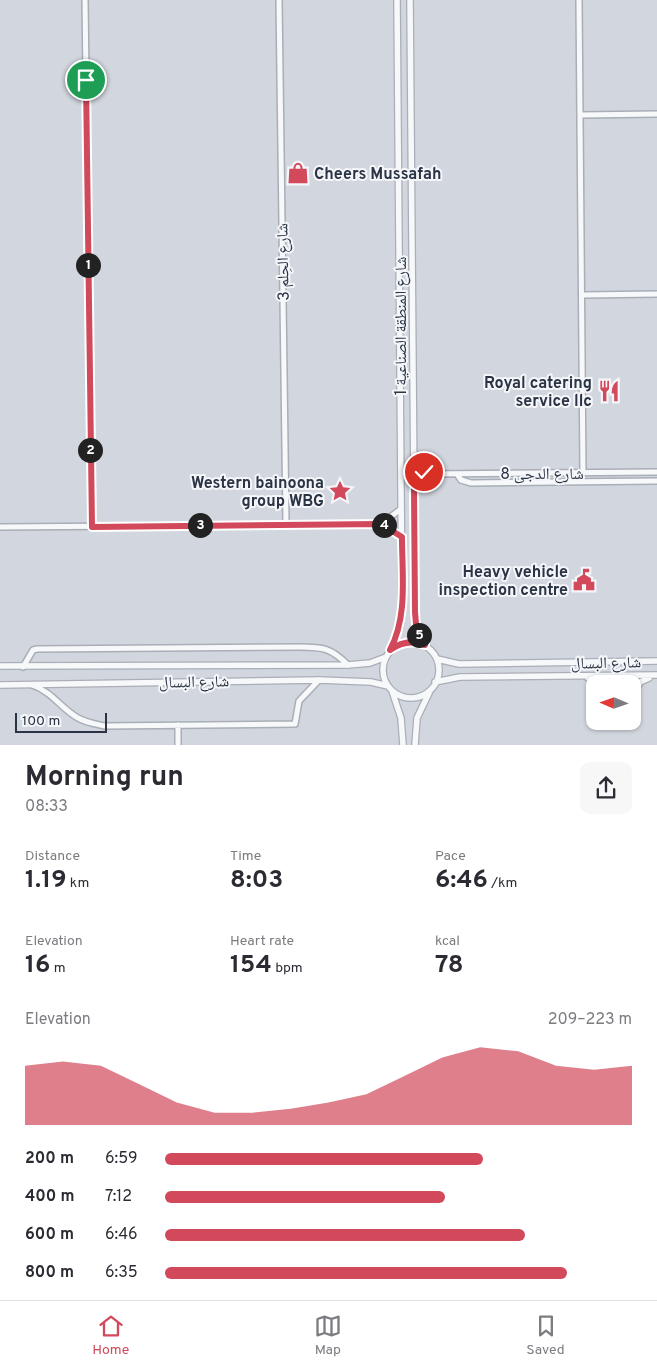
<!DOCTYPE html>
<html lang="en">
<head>
<meta charset="utf-8">
<style>
	body { margin:0; font-family:Overpass,"Noto Naskh Arabic",sans-serif; background:#f7f7f7; color:#2b2b33; height:100vh; display:flex; flex-direction:column; font-size:19px; white-space:nowrap }
	* { box-sizing:border-box; margin:0 }
	p { font-size:16px; color:#7c7c81 }
	.icon { flex:none; width:28px; height:28px; fill:none; stroke:currentColor; stroke-width:2; stroke-linecap:round; stroke-linejoin:round }
	.map { position:relative; height:745px; overflow:hidden }
	.details { display:flex; flex-direction:column; background:#fff; flex:1 }
	.details>* { flex:none }
	.needle { width:32px; rotate:272deg }
	.controls { position:absolute; left:586px; top:675px; display:grid; gap:10px }
	.controls a { display:grid; place-items:center; width:55px; height:55px; border-radius:10px; background:#fff; box-shadow:0 1px 4px #0004; font-size:25px }
	.scale { position:absolute; left:15px; bottom:12px; width:92px; box-sizing:border-box; padding-left:5px; border:2px solid #2b3445; border-top:0; font-size:14px; line-height:18px; white-space:nowrap; color:#2b3445; -webkit-text-stroke:4px #f4f6f9; paint-order:stroke }
	.pin { position:absolute; display:grid; place-items:center; width:42px; height:42px; color:#fff; margin:-21px; border:2px solid #fff; border-radius:50%; box-shadow:0 1px 5px #0007 }
	.km { position:absolute; width:25px; height:25px; margin:-12px; border-radius:50%; background:#222; color:#fff; font-size:14px; line-height:25px; text-align:center }
	.round { display:grid; place-items:center; flex:none; width:52px; height:52px; border-radius:10px; background:#f7f7f7 }
	.summary { display:flex; align-items:center; justify-content:space-between; height:85px; padding:0 25px }
	h1 { font-size:28px; font-weight:700; line-height:38px }
	.stats { display:grid; grid-template-columns:repeat(3,1fr); gap:8px; height:85px; padding:5px 25px }
	.stats div { display:grid; align-content:center }
	.stats b { font-size:25px; font-weight:700 }
	.stats small { font-size:14px; font-weight:400 }
	.stats p { font-size:14px }
	.chart { height:140px; padding:10px 25px }
	.chart p { display:flex; justify-content:space-between }
	.chart svg { width:100%; height:90px; margin-top:5px; fill:#d1495b; opacity:.7 }
	ul { padding:0 25px; list-style:none; font-size:16px }
	li { display:grid; grid-template-columns:80px 60px 1fr; align-items:center; height:38px }
	li i { height:12px; border-radius:6px; background:#d1495b }
	.menu { display:flex; justify-content:space-around; align-items:center; height:70px; border-top:1px solid #e1e1e2; background:#fff; font-size:14px; color:#7c7c81 }
	.menu a { display:grid; justify-items:center; gap:2px }
	.menu .on { color:#d1495b }
	.map>svg:first-child { display:block }
	.built { fill:#d2d6de; fill-rule:evenodd }
	.lines { fill:none; stroke-linecap:round; stroke-linejoin:round }
	.minor-casing { stroke:#a9aeb7; stroke-width:8 }
	.tertiary-casing { stroke:#a9aeb7; stroke-width:8 }
	.minor { stroke:#f7f8fa; stroke-width:5 }
	.tertiary { stroke:#f7f8fa; stroke-width:5.5 }
	.route-casing { stroke:#fff; stroke-width:10 }
	.route { stroke:#d1495b; stroke-width:6 }
	.labels { text-anchor:middle; stroke-width:4; stroke-linejoin:round; paint-order:stroke }
	.poi-label { font-size:16px; font-weight:bold; fill:#2b3445; stroke:#f4f6f9; text-anchor:end }
	.street-label { font-size:16px; fill:#2b3445; stroke:#f4f6f9 }
</style>
</head>
<body>
<div class="map">
<svg width="657" height="745" viewBox="0 0 657 745">
	<rect width="100%" height="100%" fill="#e4e7ec"/>
	<!-- built -->
	<path class="built" d="M 0,0 L 657,0 L 657,745 L 0,745 ZM 595,684 L 632,684 L 632,721 L 595,721 Z"/>
	<g class="lines">
		<!-- minor casing -->
		<g class="minor-casing">
			<path id="minor" d="M 85,0 L 92,527
				M 279,0 L 286,523
				M 579,0 L 583,473
				M 581,115 L 657,114
				M 583,295 L 657,294
				M 414,461 L 428,474
				M 457,474 L 461,480 L 471,483 L 657,481
				M 414,488 L 421,479 L 428,474 L 657,472
				M 381,524 L 401,509
				M 0,527 L 381,524 L 401,537
				M 23,667 L 33,650 L 37,649 L 300,647 C 323,647 331,648 348,665
				M 32,685 C 53,692 60,708 78,718 C 87,723 96,724 105,726 L 295,724 L 299,701 L 319,680
				M 178,745 L 178,725"/>
		</g>
		<!-- tertiary casing -->
		<g class="tertiary-casing">
			<path id="tertiary" d="M 410,0 L 415,612 L 419,635 L 425,645
				M383 670a28 28 0 1 1 56 0a28 28 0 1 1-56 0Z
				M 390,650 L 400,627 L 402,612 L 397,0
				M 437,659 L 459,664 L 657,661
				M 0,666 L 348,665 L 370,663 L 386,657
				M 588,678 L 621,684
				M 435,682 L 460,677 L 657,675
				M 0,685 L 319,680 L 371,682 L 388,686
				M 392,691 L 401,718 L 403,745
				M 633,696 L 640,682 L 649,678
				M 415,745 L 417,718 L 429,693"/>
		</g>
		<!-- minor -->
		<use href="#minor" class="minor"/>
		<!-- tertiary -->
		<use href="#tertiary" class="tertiary"/>
	</g>
	<g class="lines">
		<!-- route casing -->
		<g class="route-casing">
			<path id="route" d="M 86,80 L 92,527 L 381,524 L 402,537 C 402,575 408,616 390,650 C 401,642 412,640 425,645 L 416,624 L 415,612 L 414,489 L 418,482 L 428,474 L 424,472"/>
		</g>
		<!-- route -->
		<use href="#route" class="route"/>
	</g>
	<!-- icons -->
	<defs>
		<g id="shop-bare" transform="scale(1.725)"><path d="M-5-2.5h2.3a2.7 3.5 0 0 1 5.4 0H5L5.5 6h-11ZM-1.5-2.5h3a1.5 2.3 0 0 0-3 0Z" fill="#d1495b" stroke="#f4f6f9" stroke-width="2.5" paint-order="stroke"/></g>
		<g id="restaurant-bare" transform="scale(1.725)"><path d="M-5-6h1v4h1v-4h1v4h1v-4h1v5L-1.5 .5V6h-2V.5L-5-1ZM5-6V6H3V1.5H1.5Q1.5-4 5-6Z" fill="#d1495b" stroke="#f4f6f9" stroke-width="2.5" paint-order="stroke"/></g>
		<g id="sight-bare" transform="scale(1.725)"><path d="M0-6L1.8-2.2L6-1.7L2.9 1.2L3.7 5.4L0 3.3L-3.7 5.4L-2.9 1.2L-6-1.7L-1.8-2.2Z" fill="#d1495b" stroke="#f4f6f9" stroke-width="2.5" paint-order="stroke"/></g>
		<g id="civic-bare" transform="scale(1.725)"><path d="M-.6-6.5H3V-4.5H.6V-3L4-1V1h2V6H-6V1h2V-1L-.6-3ZM-1.2 2.5V6h2.4V2.5Z" fill="#d1495b" stroke="#f4f6f9" stroke-width="2.5" paint-order="stroke"/></g>
	</defs>
	<g fill-rule="evenodd">
		<use href="#shop-bare" x="298" y="173"/>
		<use href="#restaurant-bare" x="609" y="391"/>
		<use href="#sight-bare" x="340" y="491"/>
		<use href="#civic-bare" x="584" y="580"/>
	</g>
	<g class="labels">
		<!-- poi labels -->
		<g class="poi-label">
			<text x="314" y="179" text-anchor="start">Cheers Mussafah</text>
			<text x="592" y="388">Royal catering<tspan x="592" dy="18">service llc</tspan></text>
			<text x="324" y="488">Western bainoona<tspan x="324" dy="18">group WBG</tspan></text>
			<text x="568" y="577">Heavy vehicle<tspan x="568" dy="18">inspection centre</tspan></text>
		</g>
		<!-- street labels -->
		<g class="street-label">
			<text transform="translate(282 262) rotate(-91)" y="6">شارع الحِلم 3</text>
			<text transform="translate(400 326) rotate(-90)" y="6">شارع المنطقة الصناعية 1</text>
			<text x="542" y="479">شارع الدجى 8</text>
			<text transform="translate(606 662) rotate(-1)" y="6">شارع البسال</text>
			<text transform="translate(194 681) rotate(-1)" y="6">شارع البسال</text>
		</g>
	</g>
</svg>
<div class="controls">
<a><svg class="needle" viewBox="-14 -14 28 28"><path d="M0-13l5 13h-10z" fill="#e53935"/><path d="M0 13l5-13h-10z" fill="#7c7c81"/></svg></a>
</div>
<div class="scale">100 m</div>
<div class="pin" style="left:86px;top:80px;background:#1e9e55"><svg class="icon" aria-label="arrive" viewBox="0 0 24 24"><path d="M6 21V4h12l-3 4 3 4H6"/></svg></div>
<div class="pin" style="left:424px;top:472px;background:#d93025"><svg class="icon" aria-label="check" viewBox="0 0 24 24"><path d="M5 12l5 5 9-10"/></svg></div>
<b class="km" style="left:88px;top:265px">1</b>
<b class="km" style="left:90px;top:450px">2</b>
<b class="km" style="left:200px;top:525px">3</b>
<b class="km" style="left:384px;top:525px">4</b>
<b class="km" style="left:419px;top:635px">5</b>
</div>
<section class="details">
<div class="summary"><div><h1>Morning run</h1><p>08:33</p></div><a class="round"><svg class="icon" aria-label="share" viewBox="0 0 24 24"><path d="M12 15V3M7 8l5-5 5 5M5 13v7h14v-7"/></svg></a></div>
<div class="stats">
<div><p>Distance</p><b>1.19<small> km</small></b></div>
<div><p>Time</p><b>8:03</b></div>
<div><p>Pace</p><b>6:46<small> /km</small></b></div>
</div>
<div class="stats">
<div><p>Elevation</p><b>16<small> m</small></b></div>
<div><p>Heart rate</p><b>154<small> bpm</small></b></div>
<div><p>kcal</p><b>78</b></div>
</div>
<div class="chart"><p><span>Elevation</span>209–223 m</p>
<svg viewBox="0 0 160 44" preserveAspectRatio="none"><path d="M0 44V15L10 13L20 15L30 24L40 33L50 38L60 38L70 36L80 33L90 29L100 20L110 11L120 6L130 8L140 15L150 17L160 15V44z"/></svg>
</div>
<ul>
<li><b>200 m</b>6:59<i style="width:68%"></i></li>
<li><b>400 m</b>7:12<i style="width:60%"></i></li>
<li><b>600 m</b>6:46<i style="width:77%"></i></li>
<li><b>800 m</b>6:35<i style="width:86%"></i></li>
</ul>
</section>
<nav class="menu">
<a class="on"><svg class="icon" aria-label="home" viewBox="0 0 24 24"><path d="M3 11l9-7 9 7M6 9v11h12V9"/></svg>Home</a>
<a><svg class="icon" aria-label="map" viewBox="0 0 24 24"><path d="M3 6l6-2 6 2 6-2v14l-6 2-6-2-6 2zM9 4v14M15 6v14"/></svg>Map</a>
<a><svg class="icon" aria-label="saved" viewBox="0 0 24 24"><path d="M7 4h10v16l-5-4-5 4z"/></svg>Saved</a>
</nav>
</body>
</html>
